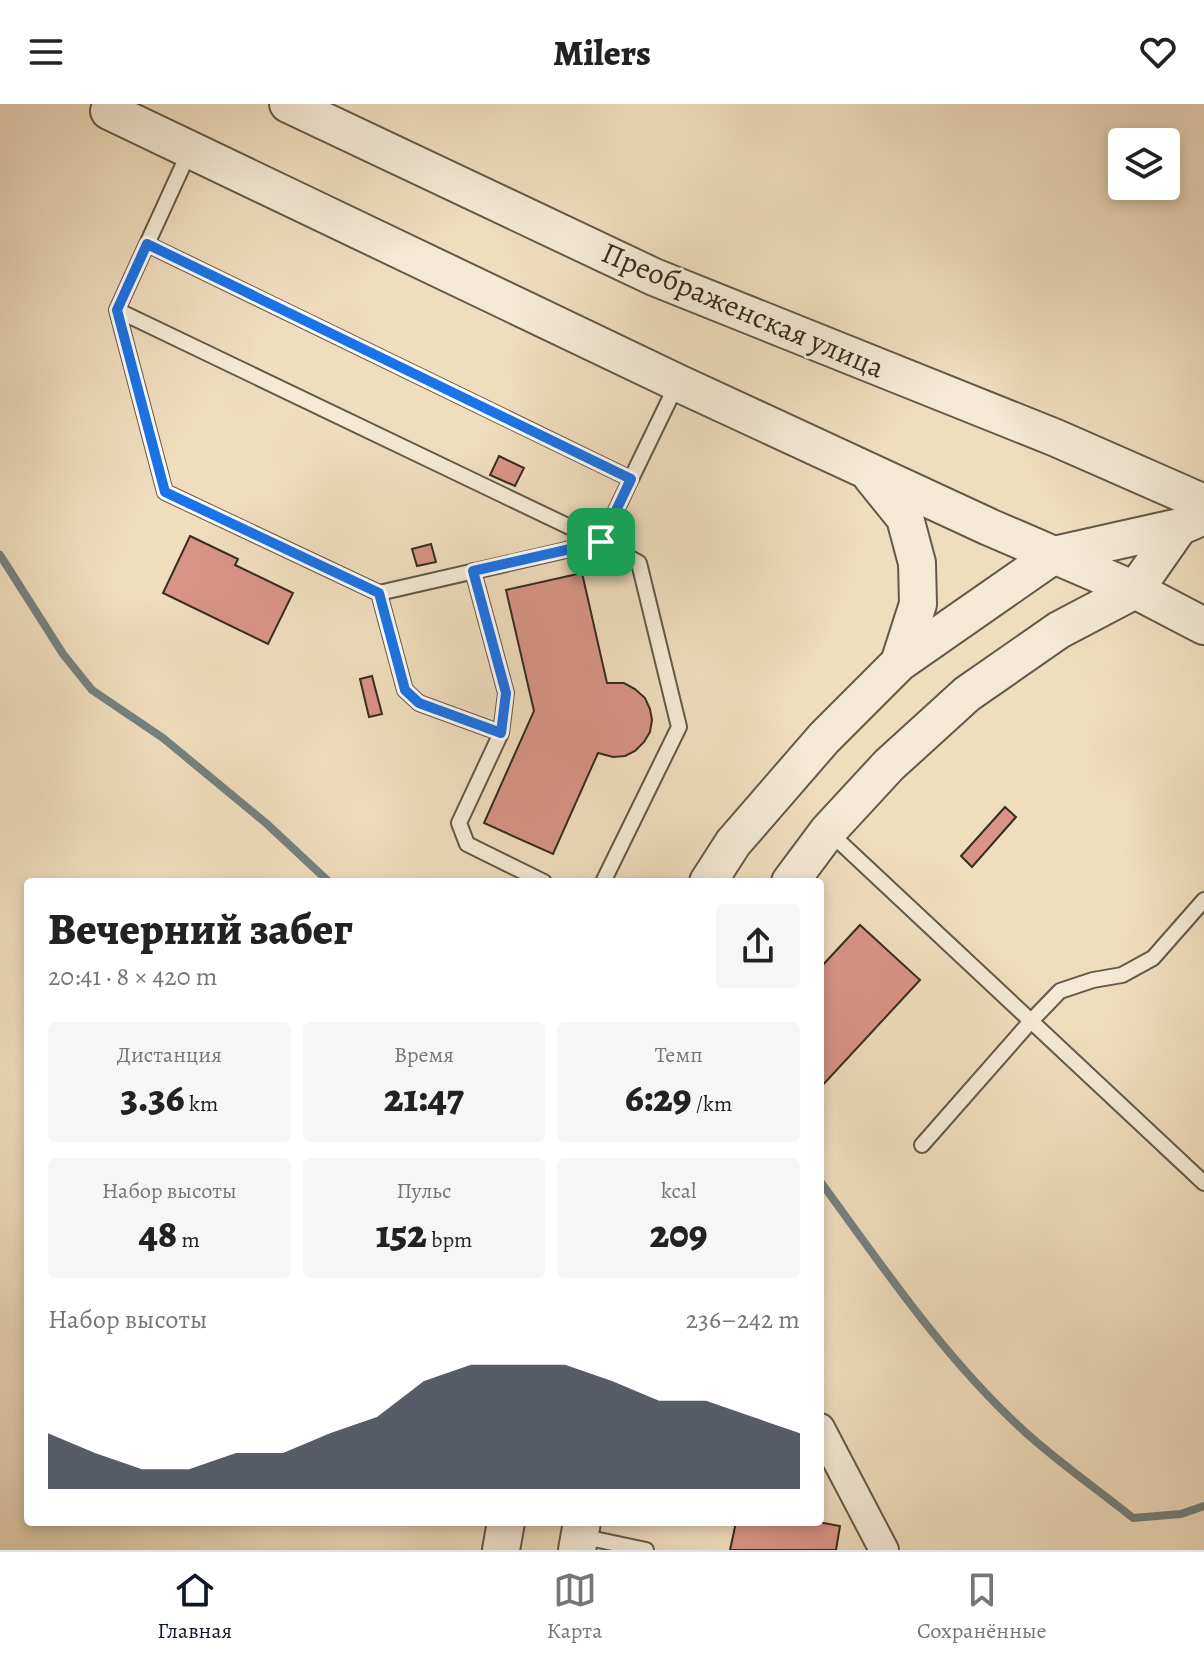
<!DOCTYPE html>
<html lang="ru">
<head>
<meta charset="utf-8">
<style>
	body { margin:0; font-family:Alegreya,serif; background:#f6f6f6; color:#222; height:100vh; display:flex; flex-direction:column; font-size:30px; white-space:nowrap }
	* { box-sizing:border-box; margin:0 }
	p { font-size:26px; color:#767676 }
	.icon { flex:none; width:44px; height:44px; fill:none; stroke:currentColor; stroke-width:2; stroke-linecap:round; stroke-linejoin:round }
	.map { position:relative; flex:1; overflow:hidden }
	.details { position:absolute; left:24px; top:774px; width:800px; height:648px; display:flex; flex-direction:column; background:#fff; border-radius:8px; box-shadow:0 4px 12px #0003 }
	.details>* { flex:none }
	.fabs { position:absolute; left:1108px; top:24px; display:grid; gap:16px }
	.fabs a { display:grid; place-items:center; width:72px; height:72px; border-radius:8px; background:#fff; box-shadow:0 4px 12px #0003; font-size:40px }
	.pin { position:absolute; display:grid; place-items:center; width:68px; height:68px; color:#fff; margin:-34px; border-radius:16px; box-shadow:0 4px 12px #0006 }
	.round { display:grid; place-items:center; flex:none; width:84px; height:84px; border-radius:8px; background:#f6f6f6 }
	.head { display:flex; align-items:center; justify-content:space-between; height:136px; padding:0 24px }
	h1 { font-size:44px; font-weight:800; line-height:60px }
	.metrics { display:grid; grid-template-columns:repeat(3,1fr); gap:12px; height:136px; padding:8px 24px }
	.metrics div { display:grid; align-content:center; border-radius:8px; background:#f6f6f6; text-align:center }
	.metrics b { font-size:40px; font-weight:800 }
	.metrics small { font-size:22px; font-weight:400 }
	.metrics p { font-size:22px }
	.chart { height:224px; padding:16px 24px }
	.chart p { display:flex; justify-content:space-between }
	.chart svg { width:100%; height:144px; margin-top:8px; fill:#111827; opacity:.7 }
	header { display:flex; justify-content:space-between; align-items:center; height:104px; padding:0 24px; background:#fff; font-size:36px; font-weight:800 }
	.dock { display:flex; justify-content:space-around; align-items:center; height:112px; border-top:2px solid #e0e0e0; background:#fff; font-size:22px; color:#767676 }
	.dock a { display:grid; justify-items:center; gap:4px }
	.dock .current { color:#111827 }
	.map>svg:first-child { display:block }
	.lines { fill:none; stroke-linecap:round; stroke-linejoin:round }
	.stream { stroke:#75817e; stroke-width:8 }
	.building { fill:#d89487; stroke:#362d22; stroke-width:2 }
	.service-casing { stroke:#645949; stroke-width:18 }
	.minor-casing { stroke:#645949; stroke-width:32 }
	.tertiary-casing { stroke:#645949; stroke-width:40 }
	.service { stroke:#f5e9d5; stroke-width:14 }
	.minor { stroke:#f5e9d5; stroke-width:28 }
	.tertiary { stroke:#f5e9d5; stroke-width:36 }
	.route-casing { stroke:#fff; stroke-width:16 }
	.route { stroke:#1a73e8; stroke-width:10 }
	.labels { text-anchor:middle; stroke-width:6; stroke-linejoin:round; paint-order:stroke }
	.street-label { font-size:30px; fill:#362d22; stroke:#f5e9d5 }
</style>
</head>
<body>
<header><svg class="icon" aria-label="menu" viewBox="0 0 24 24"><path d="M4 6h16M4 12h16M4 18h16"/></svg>Milers<svg class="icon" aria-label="heart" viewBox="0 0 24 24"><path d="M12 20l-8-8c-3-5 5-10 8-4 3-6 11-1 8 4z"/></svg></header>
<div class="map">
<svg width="1204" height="1446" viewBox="0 0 1204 1446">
	<rect width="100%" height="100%" fill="#f0ddbe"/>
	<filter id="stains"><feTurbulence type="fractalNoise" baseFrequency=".0025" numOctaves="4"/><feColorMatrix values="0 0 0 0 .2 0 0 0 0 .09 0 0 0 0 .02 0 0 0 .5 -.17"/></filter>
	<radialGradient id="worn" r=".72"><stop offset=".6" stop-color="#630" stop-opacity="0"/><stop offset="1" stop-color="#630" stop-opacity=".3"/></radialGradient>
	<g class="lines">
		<!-- stream -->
		<path class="stream" d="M 0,451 L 63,550 L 92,586 L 163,634 L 267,720 L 329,778
			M 820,1077 C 883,1163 944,1254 1024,1327 C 1058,1358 1097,1385 1133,1414 L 1181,1410 L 1204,1402"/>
	</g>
	<!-- building -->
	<path class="building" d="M 499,352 L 524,364 L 515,382 L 490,371 Z
		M 190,432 L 238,455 L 235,461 L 293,489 L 268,540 L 163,489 Z
		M 431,440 L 436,458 L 417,462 L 412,445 Z
		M 582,469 L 607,579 L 624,579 L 635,585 L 645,594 L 650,605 L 652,616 L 650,628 L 644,638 L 635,647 L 625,652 L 613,653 L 598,649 L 553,750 L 484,719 L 534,607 L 506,486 Z
		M 372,572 L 382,610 L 369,613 L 360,575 Z
		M 1005,703 L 1016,713 L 972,763 L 961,752 Z
		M 860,821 L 920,876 L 820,984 L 820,864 Z
		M 736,1418 L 818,1418 L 840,1422 L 836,1446 L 730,1446 Z"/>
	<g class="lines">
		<!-- service casing -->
		<g class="service-casing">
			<path id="service" d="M 190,46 L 147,140 L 631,375 L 677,280
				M 147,140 L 117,206 L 165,388 L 379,489 L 601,438 L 631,375
				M 117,206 L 601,438 L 639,459 L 679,623 L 603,778
				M 473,467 L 506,589 L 501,629 L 459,719 L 467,740 L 544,778
				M 379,489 L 405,586 L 419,599 L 501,629
				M 828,727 L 1204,1079
				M 922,1041 L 1031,917 L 1060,887 L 1093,876 L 1122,871 L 1153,854 L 1204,796
				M 580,1432 L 646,1446"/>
		</g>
		<!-- minor casing -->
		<g class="minor-casing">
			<path id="minor" d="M 820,1324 L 884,1446"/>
		</g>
		<!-- tertiary casing -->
		<g class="tertiary-casing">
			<path id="tertiary" d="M 112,0 L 109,7 L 678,279 L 989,423 L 1135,486 L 1204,522
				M 288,0 L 654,173 L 1056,334 L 1204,399
				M 871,372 L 905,414 L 917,459 L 918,500 L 899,559
				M 708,778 L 733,739 L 824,634 L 899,559 L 1054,451 L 1179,423 L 1204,412
				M 790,778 L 828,727 L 889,661 L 967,590 L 1059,526 L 1135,486 L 1179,423
				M 501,1446 L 506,1418
				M 577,1446 L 582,1418"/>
		</g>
		<!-- service -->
		<use href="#service" class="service"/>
		<!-- minor -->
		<use href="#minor" class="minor"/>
		<!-- tertiary -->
		<use href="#tertiary" class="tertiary"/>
	</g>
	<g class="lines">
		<!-- route casing -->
		<g class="route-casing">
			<path id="route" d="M 147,140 L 631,375 L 601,438 L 473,467 L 506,589 L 501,629 L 419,599 L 405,586 L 379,489 L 165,388 L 117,206 Z"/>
		</g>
		<!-- route -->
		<use href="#route" class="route"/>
	</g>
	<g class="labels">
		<!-- street labels -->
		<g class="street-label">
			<text transform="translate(743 206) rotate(23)" y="10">Преображенская улица</text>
		</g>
	</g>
	<rect width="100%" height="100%" filter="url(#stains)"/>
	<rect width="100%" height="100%" fill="url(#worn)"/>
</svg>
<div class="fabs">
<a><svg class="icon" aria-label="layers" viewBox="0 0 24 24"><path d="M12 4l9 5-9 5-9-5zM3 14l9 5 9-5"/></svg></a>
</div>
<div class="pin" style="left:601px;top:438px;background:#1e9e55"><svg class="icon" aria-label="arrive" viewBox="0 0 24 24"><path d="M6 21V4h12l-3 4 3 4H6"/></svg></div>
<section class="details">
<div class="head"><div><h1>Вечерний забег</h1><p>20:41 · 8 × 420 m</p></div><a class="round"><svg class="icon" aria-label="share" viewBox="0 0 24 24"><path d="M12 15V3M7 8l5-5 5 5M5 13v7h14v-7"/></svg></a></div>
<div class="metrics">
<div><p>Дистанция</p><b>3.36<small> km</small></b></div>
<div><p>Время</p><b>21:47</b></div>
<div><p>Темп</p><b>6:29<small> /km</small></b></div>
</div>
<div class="metrics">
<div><p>Набор высоты</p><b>48<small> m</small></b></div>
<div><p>Пульс</p><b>152<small> bpm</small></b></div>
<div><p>kcal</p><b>209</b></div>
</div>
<div class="chart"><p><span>Набор высоты</span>236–242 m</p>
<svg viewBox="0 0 160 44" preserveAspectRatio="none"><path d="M0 44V27L10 33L20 38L30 38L40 33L50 33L60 27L70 22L80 11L90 6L100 6L110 6L120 11L130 17L140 17L150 22L160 27V44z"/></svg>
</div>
</section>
</div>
<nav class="dock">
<a class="current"><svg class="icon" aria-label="home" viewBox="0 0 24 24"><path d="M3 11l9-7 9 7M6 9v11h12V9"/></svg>Главная</a>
<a><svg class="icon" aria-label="map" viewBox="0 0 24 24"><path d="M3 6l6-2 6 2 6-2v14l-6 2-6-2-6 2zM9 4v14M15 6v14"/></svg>Карта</a>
<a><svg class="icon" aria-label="saved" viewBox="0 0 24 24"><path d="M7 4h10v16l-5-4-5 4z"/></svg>Сохранённые</a>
</nav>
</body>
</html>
